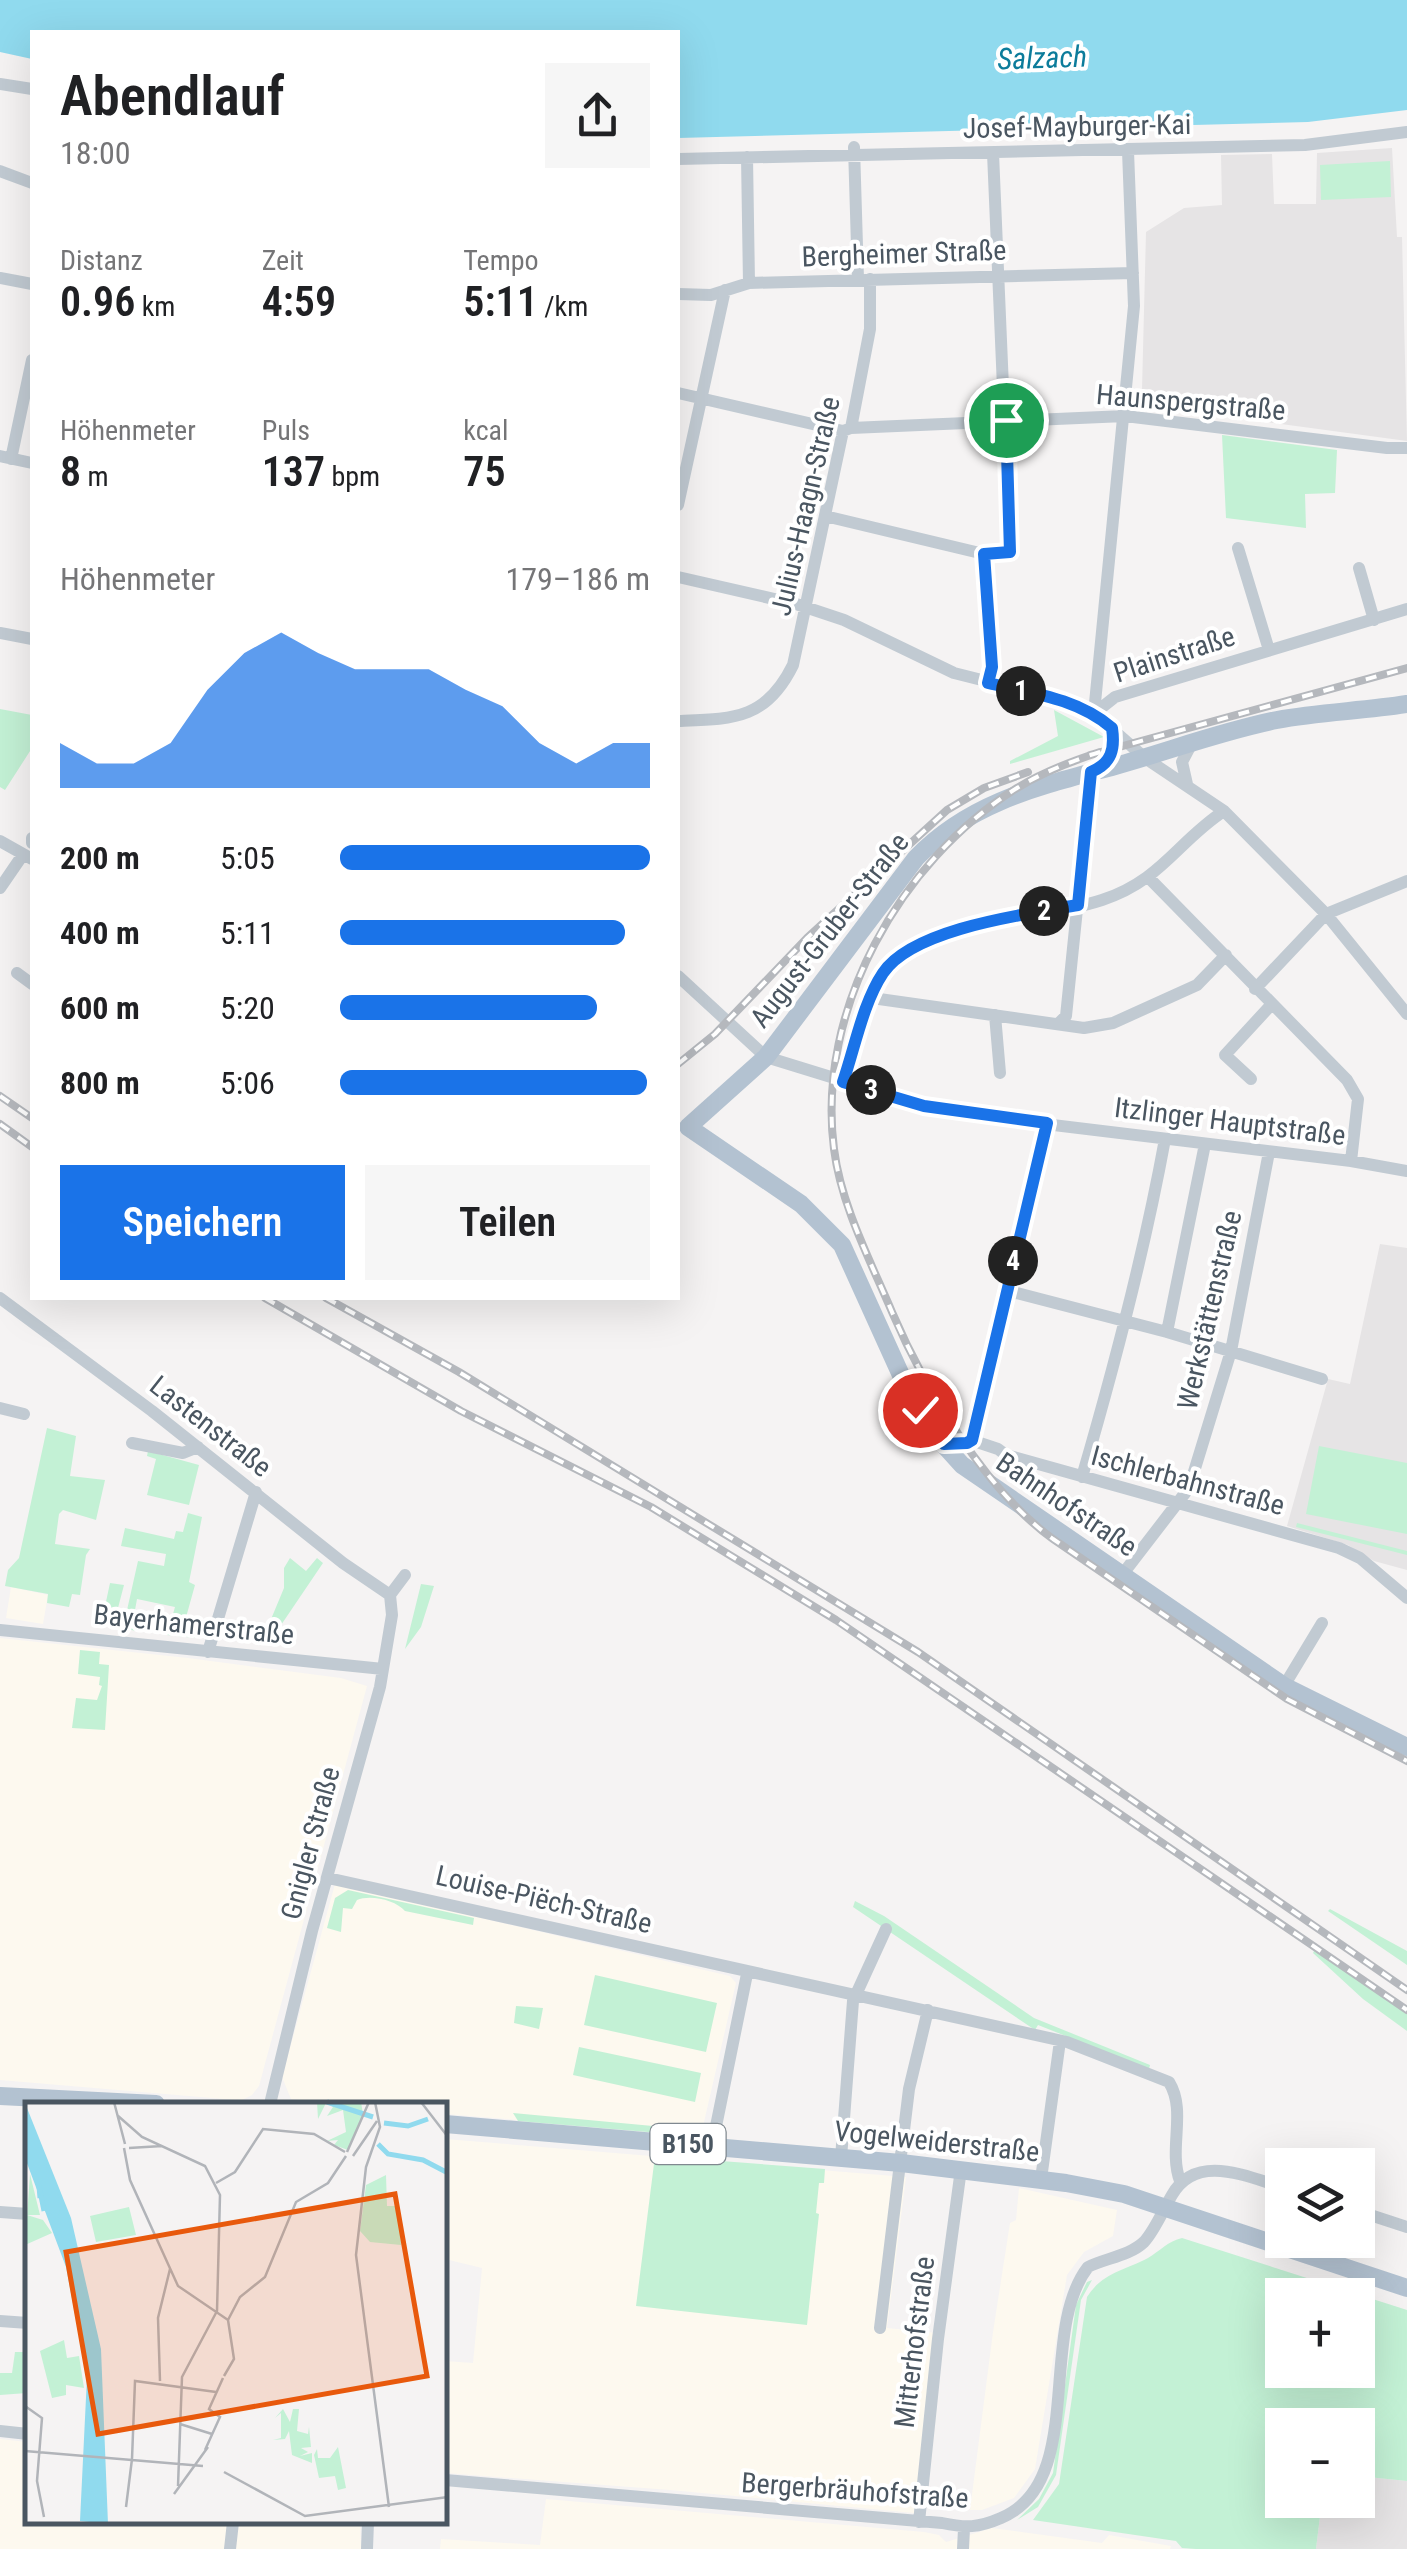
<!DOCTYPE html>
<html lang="de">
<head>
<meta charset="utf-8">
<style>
	body { margin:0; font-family:"Roboto Condensed",sans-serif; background:#f6f6f6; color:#202124; height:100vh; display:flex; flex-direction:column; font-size:38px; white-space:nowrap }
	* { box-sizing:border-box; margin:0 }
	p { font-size:32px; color:#757577 }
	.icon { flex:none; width:55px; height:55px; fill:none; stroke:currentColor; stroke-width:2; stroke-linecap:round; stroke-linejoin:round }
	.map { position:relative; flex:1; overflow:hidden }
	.sheet { position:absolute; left:30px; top:30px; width:650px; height:1270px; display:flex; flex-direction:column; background:#fff; border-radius:0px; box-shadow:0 10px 40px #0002 }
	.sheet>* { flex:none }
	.fabs { position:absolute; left:1265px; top:2148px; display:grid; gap:20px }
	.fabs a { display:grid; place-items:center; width:110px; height:110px; border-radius:0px; background:#fff; box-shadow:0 10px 40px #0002; font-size:50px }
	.pin { position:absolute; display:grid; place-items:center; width:85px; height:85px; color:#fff; margin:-42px; border:5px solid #fff; border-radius:50%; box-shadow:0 2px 10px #0007 }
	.km { position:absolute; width:50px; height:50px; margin:-25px; border-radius:50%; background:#222; color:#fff; font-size:28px; line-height:50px; text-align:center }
	.round { display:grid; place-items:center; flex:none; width:105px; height:105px; border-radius:0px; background:#f6f6f6 }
	.summary { display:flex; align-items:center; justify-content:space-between; height:170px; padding:0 30px }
	h1 { font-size:55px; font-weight:600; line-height:75px }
	.figures { display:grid; grid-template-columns:repeat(3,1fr); gap:15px; height:170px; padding:10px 30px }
	.figures div { display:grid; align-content:center }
	.figures b { font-size:42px; font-weight:600 }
	.figures small { font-size:28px; font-weight:400 }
	.figures p { font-size:28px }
	.chart { height:280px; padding:20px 30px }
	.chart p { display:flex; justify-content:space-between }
	.chart svg { width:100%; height:180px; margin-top:10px; fill:#1a73e8; opacity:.7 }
	.cta { display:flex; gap:20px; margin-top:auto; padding:20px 30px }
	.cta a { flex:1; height:115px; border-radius:0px; background:#1a73e8; color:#fff; font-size:40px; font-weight:600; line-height:115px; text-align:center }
	.cta a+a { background:#f6f6f6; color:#202124 }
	ul { padding:0 30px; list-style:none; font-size:32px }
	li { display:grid; grid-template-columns:160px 120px 1fr; align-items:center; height:75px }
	li i { height:25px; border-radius:12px; background:#1a73e8 }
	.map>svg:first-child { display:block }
	.commercial { fill:#fdf9ef }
	.education { fill:#e6e4e5 }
	.green { fill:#c3f1d5; fill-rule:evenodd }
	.water { fill:#90daee }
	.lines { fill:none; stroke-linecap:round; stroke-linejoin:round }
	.minor { stroke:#c1cad2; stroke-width:12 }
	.major { stroke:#b3c2d1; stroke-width:18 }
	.rail-casing { stroke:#b5b8bd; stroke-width:8 }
	.rail { stroke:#fff; stroke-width:4; stroke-dasharray:11; stroke-linecap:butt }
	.route-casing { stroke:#fff; stroke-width:20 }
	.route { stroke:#1a73e8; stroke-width:12 }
	.labels { text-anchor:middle; stroke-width:8; stroke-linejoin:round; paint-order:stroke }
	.shield { fill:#fff; stroke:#808990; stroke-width:2.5 }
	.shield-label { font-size:25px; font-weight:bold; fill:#4a5661 }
	.street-label { font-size:28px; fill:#4a5661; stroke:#fff }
	.water-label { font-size:30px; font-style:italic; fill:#0c7c9b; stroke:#fff }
	.inset-river { fill:none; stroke:#90daee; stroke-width:5 }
	.inset-road { fill:none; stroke:#b1b4b9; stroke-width:2.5 }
	.view { fill:#e8590c; fill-opacity:0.15; stroke:#e8590c; stroke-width:5 }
	.inset-edge { fill:none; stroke:#4a5661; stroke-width:5 }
</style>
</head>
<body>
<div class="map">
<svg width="1407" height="2549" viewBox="0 0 1407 2549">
	<rect width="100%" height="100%" fill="#f5f3f3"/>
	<!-- commercial -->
	<path class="commercial" d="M 11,1587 L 48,1595 L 43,1624 L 6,1618 Z
		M 0,1638 L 188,1658 L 341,1678 L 367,1686 L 259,2086 L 252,2095 L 242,2100 L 224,2099 L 0,2080 Z
		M 335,1884 L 730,1976 L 736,1983 L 701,2135 L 445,2114 L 445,2104 L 343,2104 L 291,2099 L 282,2077 Z
		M 445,2139 L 906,2177 L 887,2328 L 937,2333 L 914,2513 L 670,2490 L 445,2473 L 445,2361 L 473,2363 L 482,2268 L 445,2259 Z
		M 1019,2188 L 1117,2210 L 1113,2236 L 1084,2252 L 1067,2275 L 1035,2469 L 1014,2498 L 982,2510 L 970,2510 L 993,2332 L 1010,2223 L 1016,2220 Z
		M 0,2439 L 27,2442 L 28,2522 L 360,2522 L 361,2549 L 0,2549 Z
		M 546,2499 L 924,2532 L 939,2535 L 946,2542 L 992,2528 L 1102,2543 L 1109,2535 L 1171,2546 L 1170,2549 L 440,2549 L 441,2539 L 540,2545 Z"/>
	<!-- education -->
	<path class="education" d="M 1392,148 L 1397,237 L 1402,237 L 1407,441 L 1147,406 L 1142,390 L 1146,232 L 1184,208 L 1222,205 L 1221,155 L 1272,154 L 1274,204 L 1316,204 L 1317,153 Z
		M 1380,1244 L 1407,1248 L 1407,1570 L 1374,1561 L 1348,1545 L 1287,1526 L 1328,1379 L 1350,1384 Z
		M 1358,2476 L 1407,2481 L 1407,2549 L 1316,2549 L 1322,2500 L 1358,2500 Z"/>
	<!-- green -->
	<path class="green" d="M 1390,161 L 1391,197 L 1321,200 L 1320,165 Z
		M 1222,435 L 1337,450 L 1335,493 L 1305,494 L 1306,528 L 1226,518 Z
		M 0,709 L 32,715 L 32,748 L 5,790 L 0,787 Z
		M 1054,710 L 1104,737 L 1010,764 L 1010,761 L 1058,736 Z
		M 47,1428 L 76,1436 L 70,1476 L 105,1480 L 96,1520 L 63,1510 L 59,1514 L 55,1544 L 90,1549 L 86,1555 L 80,1595 L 72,1594 L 69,1607 L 47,1603 L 48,1594 L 5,1586 L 8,1570 L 19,1558 Z
		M 1319,1446 L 1407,1463 L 1407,1534 L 1306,1514 Z
		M 148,1451 L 199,1465 L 189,1505 L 147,1495 L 156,1459 L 147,1456 Z
		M 188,1513 L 202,1517 L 189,1582 L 195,1585 L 183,1628 L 197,1633 L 195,1638 L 167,1635 L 175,1607 L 137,1599 L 133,1621 L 137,1623 L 136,1631 L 123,1628 L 138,1561 L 164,1566 L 166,1554 L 121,1546 L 125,1528 L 174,1539 L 176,1531 L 183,1532 Z
		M 1297,1523 L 1407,1551 L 1407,1555 L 1296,1527 Z
		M 290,1558 L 306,1571 L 317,1558 L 323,1563 L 279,1628 L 269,1624 L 284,1588 L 284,1568 Z
		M 110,1583 L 124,1585 L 113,1627 L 101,1625 Z
		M 421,1584 L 434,1586 L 421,1627 L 405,1649 Z
		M 80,1650 L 100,1652 L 99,1664 L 109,1665 L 105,1730 L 72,1728 L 76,1698 L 97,1700 L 102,1686 L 99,1685 L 100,1677 L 78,1674 Z
		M 348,1890 L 474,1918 L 473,1925 L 405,1911 C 396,1900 370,1894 357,1900 L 352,1909 L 343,1908 L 341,1932 L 327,1928 L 335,1898 Z
		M 855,1901 L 884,1916 L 1034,2018 L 1150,2065 L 1149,2069 L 1038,2025 L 1035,2030 L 853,1907 Z
		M 1330,1909 L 1407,1951 L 1407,1965 L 1328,1911 Z
		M 1315,1949 L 1407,2013 L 1407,2031 L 1363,1999 L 1313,1953 Z
		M 595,1975 L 717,2003 L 706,2052 L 584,2025 Z
		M 516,2006 L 543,2008 L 539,2029 L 514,2023 Z
		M 579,2047 L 701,2073 L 695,2102 L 573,2075 Z
		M 513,2113 L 696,2130 L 709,2126 L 695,2136 L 518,2121 Z
		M 655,2156 L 825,2169 L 824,2183 L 819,2183 L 816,2213 L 819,2214 L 807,2325 L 636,2306 Z
		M 1182,2238 L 1407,2310 L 1407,2481 L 1358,2476 L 1358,2425 L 1282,2425 L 1282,2500 L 1322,2500 L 1316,2549 L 1196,2549 L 1182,2548 L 1176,2541 L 1033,2520 L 1059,2484 L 1087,2297 C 1103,2272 1124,2271 1148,2258 C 1160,2251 1168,2241 1182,2238 ZM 1282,2295 L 1358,2295 L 1358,2370 L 1282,2370 Z
		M 1092,2280 L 1081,2300 L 1056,2475 L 1038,2507 L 1017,2520 L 1039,2499 L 1053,2473 L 1076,2305 L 1087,2282 Z
		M 15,2352 L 27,2352 L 27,2393 L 0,2395 L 0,2373 L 12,2373 Z"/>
	<!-- water -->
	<path class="water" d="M 0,0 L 1407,0 L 1407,110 L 1308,122 L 678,138 L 678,32 L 32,32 L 32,59 L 0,52 Z"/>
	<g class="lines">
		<!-- minor -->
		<path class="minor" d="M 0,84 L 32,89
			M 854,147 L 858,279
			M 747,157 L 749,283
			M 678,159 L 1305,145 L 1407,132
			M 0,171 L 32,183
			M 0,278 L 32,284
			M 678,294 L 711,295 L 749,283 L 1133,273
			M 678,393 L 843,431
			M 851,428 L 1125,416 L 1387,448 L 1407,448
			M 0,456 L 32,463
			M 11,459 L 32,360
			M 678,505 L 725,290
			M 825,516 L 984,554
			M 1238,548 L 1269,650
			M 1359,568 L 1374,620
			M 678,577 L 796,604 L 844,620 L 954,673 L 1069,702 L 1094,713 L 1145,758 L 1224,811 L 1326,914 L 1407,1014
			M 0,633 L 32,639
			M 988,683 L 991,667 L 984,554 L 1010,552 L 993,153
			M 1096,712 L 1115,697 L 1407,609
			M 1094,713 L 1134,306 L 1128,151
			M 678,721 C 733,719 766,720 793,665 L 843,431 L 851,428 L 870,329 L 870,279
			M 1098,769 L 1112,754 L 1112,728
			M 1187,784 L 1182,762 L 1192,743
			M 32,838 L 32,843
			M 0,841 L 32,859
			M 1149,878 L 1347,1080 L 1358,1099 L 1351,1161
			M 0,888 L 22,856
			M 17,973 L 32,984
			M 678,976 L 766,1057 L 925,1106 L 987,1117 L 1351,1161 L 1407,1171
			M 1255,989 L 1326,914 L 1407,881
			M 872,998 L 1084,1028 L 1113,1023 L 1197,985 L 1226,955
			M 995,1015 L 1000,1073
			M 1058,1024 L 1066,1016 L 1091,773
			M 1251,1079 L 1225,1055 L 1271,1005
			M 843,1082 C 855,1047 863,1006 882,974 C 889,963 901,958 912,951 C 971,915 1038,921 1102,900 C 1161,881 1178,841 1224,811
			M 1006,1294 L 1017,1293 L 1167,1332 L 1322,1379
			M 0,1298 L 152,1411 L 343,1563 L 390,1595
			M 1167,1332 L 1205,1144
			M 0,1408 L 24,1414
			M 971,1440 L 1047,1123
			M 132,1443 L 183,1453 L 198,1447
			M 943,1444 L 967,1443 L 971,1440 L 998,1449 L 1006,1455 L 1339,1548 L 1360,1558 L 1407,1598
			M 1082,1477 C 1115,1364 1144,1254 1165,1139
			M 1122,1575 L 1189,1488 L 1231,1351 L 1269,1152
			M 390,1595 L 405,1575
			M 0,1630 L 383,1669
			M 208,1652 L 256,1492
			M 1284,1686 L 1322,1623
			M 328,1878 L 1067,2042 L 1169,2082 C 1187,2111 1168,2149 1180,2181
			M 270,2104 L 312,1931 L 380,1687 L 392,1615 L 390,1595
			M 712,2146 L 747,1974
			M 841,2158 L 853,2001 L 886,1929
			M 1041,2179 L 1060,2041
			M 1358,2211 L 1407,2227
			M 0,2212 L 28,2214
			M 0,2321 L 28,2323
			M 880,2328 L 909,2089 L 928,2010
			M 0,2431 L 28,2434
			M 445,2480 L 942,2523 C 966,2528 978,2528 1001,2518 C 1087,2482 1037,2333 1088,2267 C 1106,2258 1129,2256 1144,2242 C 1155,2230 1163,2210 1172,2195 C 1196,2153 1245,2176 1282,2187
			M 919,2522 L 938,2339 L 961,2169
			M 230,2549 L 233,2522
			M 367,2549 L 368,2522
			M 963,2549 L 964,2529"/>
		<!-- major -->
		<path class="major" d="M 1407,704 C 1364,711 1320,712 1277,720 C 1222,731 1169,751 1115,766 C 1041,786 971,801 916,858 L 766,1057 L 688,1127 L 801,1204 L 842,1245 L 905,1384 L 933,1433 L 962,1465 L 1284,1686 L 1407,1747
			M 0,2096 L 156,2104
			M 445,2124 L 901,2163 L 1066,2183 L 1124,2194 L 1407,2288"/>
		<!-- rail casing -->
		<g class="rail-casing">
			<path id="rail" d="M 1100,752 C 1072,761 1043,772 1017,788 C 900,861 816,1010 834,1149 C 841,1205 870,1260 892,1312 C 924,1387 986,1491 1053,1539 L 1287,1699 L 1407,1761
				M 1090,755 L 1407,668
				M 678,1064 L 715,1034 L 807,938 L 947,810 L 984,788 L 1028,772
				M 0,1096 L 32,1118
				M 0,1124 L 32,1147
				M 265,1298 L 461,1411 L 651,1507 L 836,1620 L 1407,2010
				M 326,1298 L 459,1372 L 918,1652 L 1407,1990"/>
		</g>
		<!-- rail -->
		<use href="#rail" class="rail"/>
	</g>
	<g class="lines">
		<!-- route casing -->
		<g class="route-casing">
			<path id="route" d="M 920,1410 L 944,1444 L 967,1443 L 972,1440 L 1047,1123 L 924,1106 L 843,1082 C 855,1047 863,1003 883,973 C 913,928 1027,914 1078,905 L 1091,772 C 1112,763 1115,749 1112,728 C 1077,698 1031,693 988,683 L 992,667 L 984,554 L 1010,552 L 1006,420"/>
		</g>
		<!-- route -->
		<use href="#route" class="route"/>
	</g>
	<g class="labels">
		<!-- shield labels -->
		<rect class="shield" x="650.5" y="2124" width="75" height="40" rx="8"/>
		<g class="shield-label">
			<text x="688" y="2153">B150</text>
		</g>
		<!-- street labels -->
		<g class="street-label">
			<text transform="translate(1077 126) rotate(-1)" y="10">Josef-Mayburger-Kai</text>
			<text transform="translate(904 253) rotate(-2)" y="10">Bergheimer Straße</text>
			<text transform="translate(1191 402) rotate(5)" y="10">Haunspergstraße</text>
			<text transform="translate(805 506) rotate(-77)" y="10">Julius-Haagn-Straße</text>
			<text transform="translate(1174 654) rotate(-18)" y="10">Plainstraße</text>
			<text transform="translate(829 930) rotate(-52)" y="10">August-Gruber-Straße</text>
			<text transform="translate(1230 1121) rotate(7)" y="10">Itzlinger Hauptstraße</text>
			<text transform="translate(1209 1310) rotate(-77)" y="10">Werkstättenstraße</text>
			<text transform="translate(211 1426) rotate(38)" y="10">Lastenstraße</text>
			<text transform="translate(1188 1480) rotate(15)" y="10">Ischlerbahnstraße</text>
			<text transform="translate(1067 1504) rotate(34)" y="10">Bahnhofstraße</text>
			<text transform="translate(194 1624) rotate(6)" y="10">Bayerhamerstraße</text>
			<text transform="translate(310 1843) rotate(-75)" y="10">Gnigler Straße</text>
			<text transform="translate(544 1899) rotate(13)" y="10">Louise-Piëch-Straße</text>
			<text transform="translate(937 2141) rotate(6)" y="10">Vogelweiderstraße</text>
			<text transform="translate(914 2342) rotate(-83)" y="10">Mitterhofstraße</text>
			<text transform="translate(855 2490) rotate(4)" y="10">Bergerbräuhofstraße</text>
		</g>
		<!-- water labels -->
		<g class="water-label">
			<text transform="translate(1042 58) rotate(-2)" y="10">Salzach</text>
		</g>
	</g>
	<!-- overview -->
	<g transform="translate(25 2102)">
		<rect width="422" height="422" fill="#f5f3f3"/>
		<path d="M 292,0 L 336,0 L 338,12 L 323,48 L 309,43 L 313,38 L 302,39 L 321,30 L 318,8 L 302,14 L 308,5 L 301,1 L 293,17 ZM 5,72 L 15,113 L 2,113 L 18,118 L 27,131 L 0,143 ZM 361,73 L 362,104 L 374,104 L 376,143 L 345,140 L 335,129 L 341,83 ZM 104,105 L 111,133 L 71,140 L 65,114 ZM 39,238 L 42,256 L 54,254 L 59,286 L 41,283 L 41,293 L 27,296 L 15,249 ZM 258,307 L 265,320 L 268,307 L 274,307 L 272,329 L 283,332 L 284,325 L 286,345 L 276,346 L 283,350 L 275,354 L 287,351 L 287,361 L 267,353 L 264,329 L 260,337 L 248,338 L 256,336 L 256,311 L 250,316 ZM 313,345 L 321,386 L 313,388 L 310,374 L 294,376 L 289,353 L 292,347 L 293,356 L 305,356 Z" fill="#c3f1d5"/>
		<path d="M 0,1 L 46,116 L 76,247 L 83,422 L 55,419 L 62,275 L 41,165 L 0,56 Z" fill="#90daee"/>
		<path class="inset-river" d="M 302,0 L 348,15M 359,21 L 383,24 L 403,17M 353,42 L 363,52 L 398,58 L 423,71M 15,96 L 14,84 L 19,109"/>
		<path class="inset-road" d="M 89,0 L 100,42M 350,0 L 355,25 L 341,65 L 331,153 L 364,405M 396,0 L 423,35M 92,13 L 117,35 L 180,64 L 195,93 L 192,209 L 157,275 L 153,384M 99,46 L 105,78 L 153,184 L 203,218 L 215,195 L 240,175 L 271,100 L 303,81 L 321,54M 104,46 L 137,44M 322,50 L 344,0M 328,54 L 352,19M 191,81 L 210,70 L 238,27 L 289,32 L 320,50M 199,274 L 209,257 L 203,218M 135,279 L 133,216 L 145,167M 0,304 L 17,316 L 12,379 L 19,415M 155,322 L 187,332M 180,348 L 195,315 L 184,307 L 198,276M 0,349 L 178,364M 107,357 L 110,279 L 191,290M 199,370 L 280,414 L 423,395M 149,392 L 183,345M 101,405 L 107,357"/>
		<path class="view" d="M 370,92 L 402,274 L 73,332 L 41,150 Z"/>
		<rect width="422" height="422" class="inset-edge"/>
	</g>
</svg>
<div class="fabs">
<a><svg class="icon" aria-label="layers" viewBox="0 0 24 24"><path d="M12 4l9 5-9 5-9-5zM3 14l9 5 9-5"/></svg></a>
<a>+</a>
<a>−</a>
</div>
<div class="pin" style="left:1006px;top:420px;background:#1e9e55"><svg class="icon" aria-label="arrive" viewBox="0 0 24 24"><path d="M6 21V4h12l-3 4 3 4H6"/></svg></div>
<div class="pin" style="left:920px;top:1410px;background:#d93025"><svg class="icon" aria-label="check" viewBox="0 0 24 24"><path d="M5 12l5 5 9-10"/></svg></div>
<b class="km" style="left:1021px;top:691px">1</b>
<b class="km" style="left:1044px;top:911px">2</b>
<b class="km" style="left:871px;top:1090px">3</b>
<b class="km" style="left:1013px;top:1261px">4</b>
<section class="sheet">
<div class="summary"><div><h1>Abendlauf</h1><p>18:00</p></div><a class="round"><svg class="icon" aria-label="share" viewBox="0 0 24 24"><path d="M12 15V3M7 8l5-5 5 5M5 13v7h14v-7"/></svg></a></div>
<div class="figures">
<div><p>Distanz</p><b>0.96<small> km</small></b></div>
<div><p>Zeit</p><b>4:59</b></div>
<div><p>Tempo</p><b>5:11<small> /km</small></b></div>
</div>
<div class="figures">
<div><p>Höhenmeter</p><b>8<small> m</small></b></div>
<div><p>Puls</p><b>137<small> bpm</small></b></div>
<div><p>kcal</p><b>75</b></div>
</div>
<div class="chart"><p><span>Höhenmeter</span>179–186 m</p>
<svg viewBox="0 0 160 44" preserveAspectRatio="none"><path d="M0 44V33L10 38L20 38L30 33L40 20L50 11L60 6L70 11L80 15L90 15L100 15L110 20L120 24L130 33L140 38L150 33L160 33V44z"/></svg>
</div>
<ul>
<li><b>200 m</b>5:05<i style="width:100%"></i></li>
<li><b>400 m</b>5:11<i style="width:92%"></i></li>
<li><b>600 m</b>5:20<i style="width:83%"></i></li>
<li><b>800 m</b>5:06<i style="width:99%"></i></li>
</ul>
<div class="cta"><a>Speichern</a><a>Teilen</a></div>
</section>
</div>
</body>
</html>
